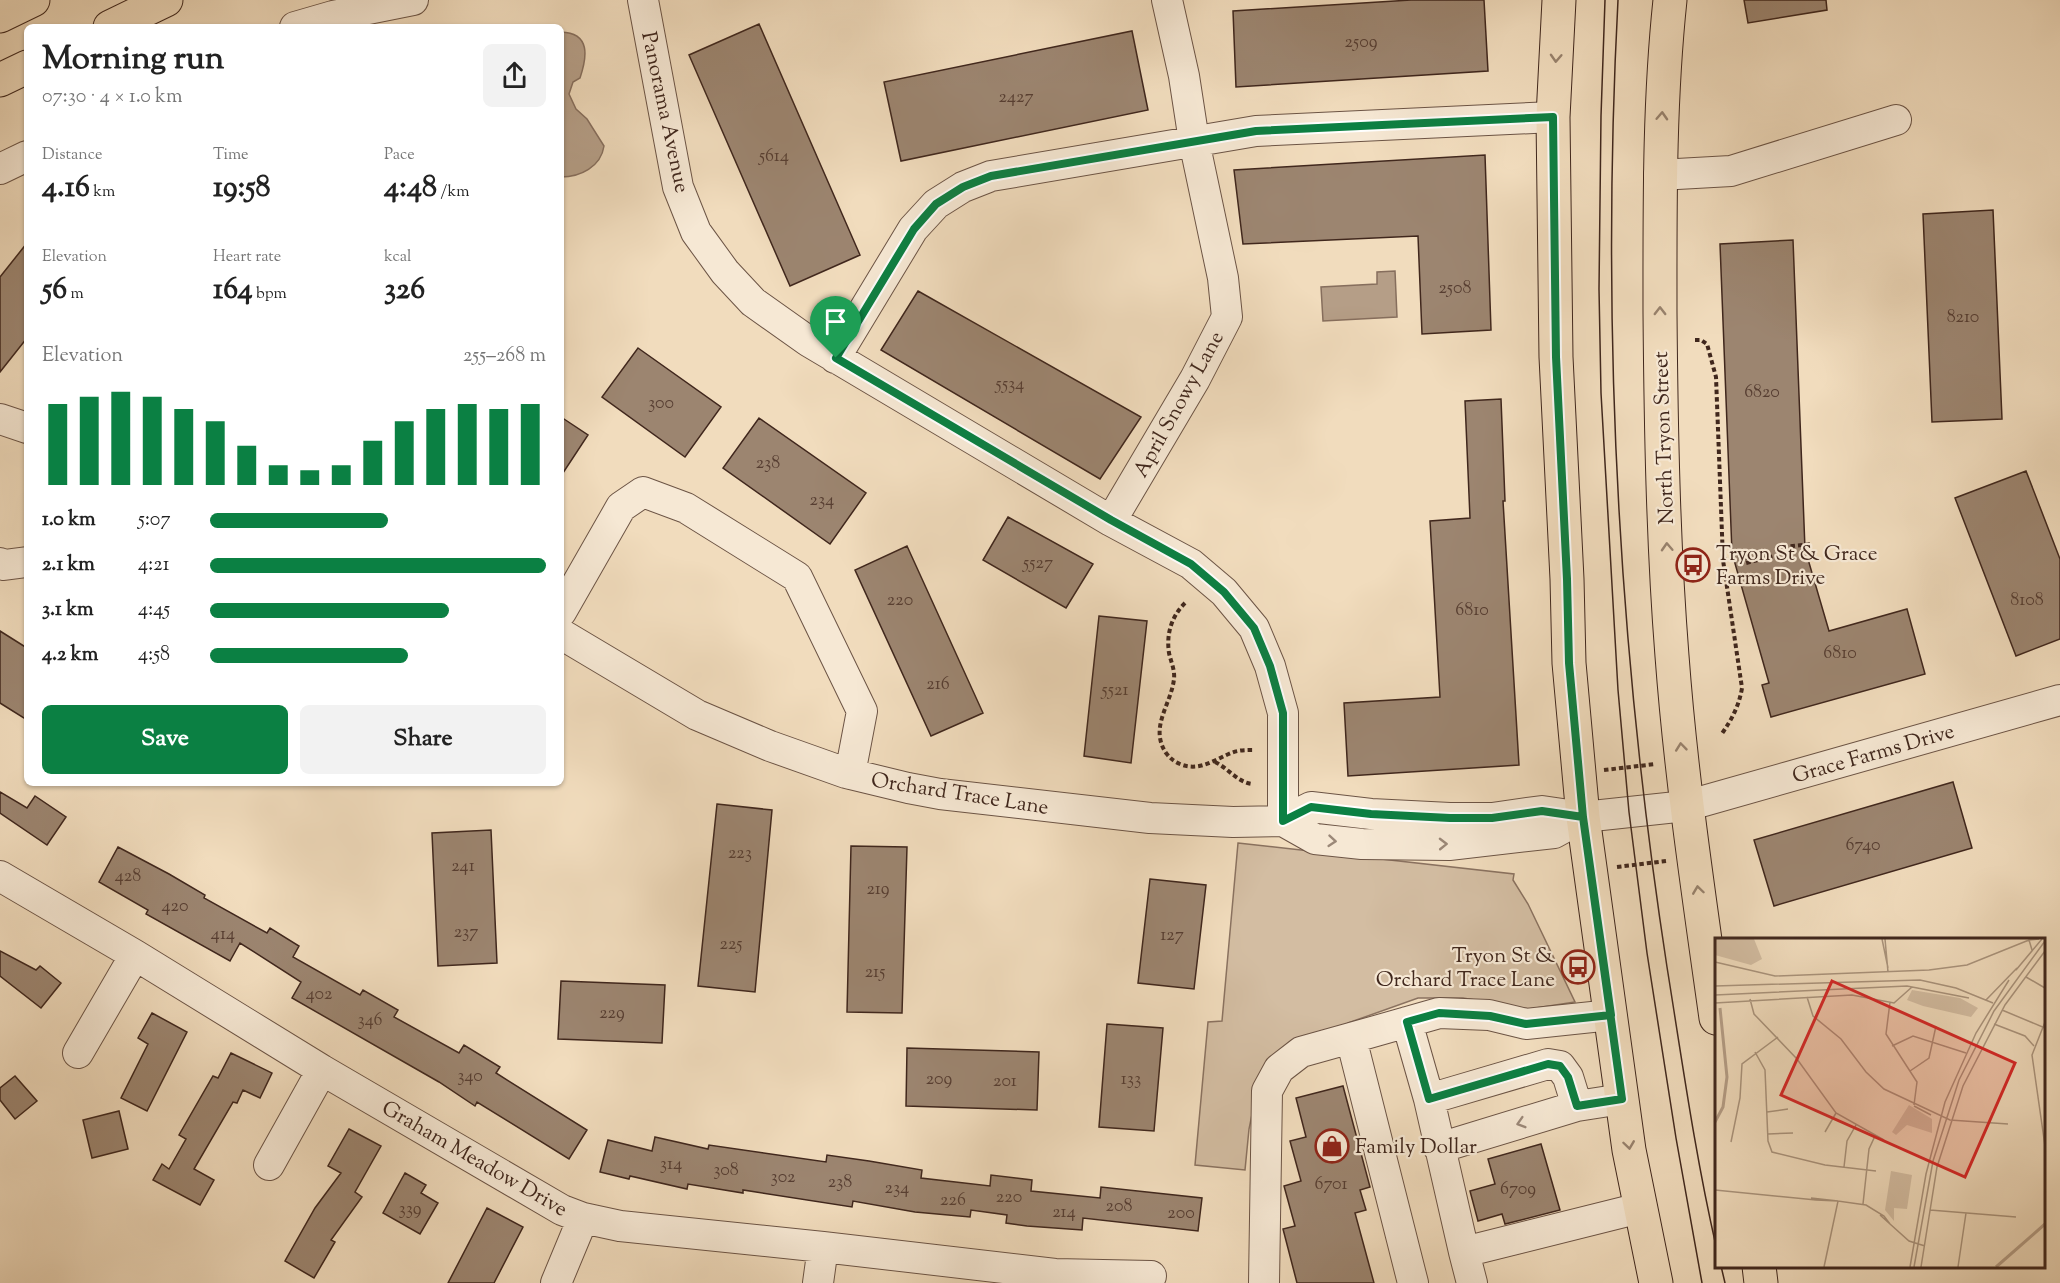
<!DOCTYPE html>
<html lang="en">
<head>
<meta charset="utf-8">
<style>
	body { margin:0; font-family:"Sorts Mill Goudy",serif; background:#f2f2f2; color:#222; height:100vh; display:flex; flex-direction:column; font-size:22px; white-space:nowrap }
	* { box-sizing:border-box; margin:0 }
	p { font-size:20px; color:#767676 }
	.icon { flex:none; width:33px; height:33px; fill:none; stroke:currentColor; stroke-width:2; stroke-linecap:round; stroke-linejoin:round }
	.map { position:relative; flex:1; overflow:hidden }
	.side { position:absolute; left:24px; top:24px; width:540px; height:762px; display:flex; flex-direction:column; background:#fff; border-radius:9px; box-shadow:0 2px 4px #0004 }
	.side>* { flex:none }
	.pin { position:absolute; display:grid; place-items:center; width:51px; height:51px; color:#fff; margin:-62px -26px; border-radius:50% 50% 50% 0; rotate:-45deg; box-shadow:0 0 6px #0007 }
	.pin .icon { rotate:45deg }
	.round { display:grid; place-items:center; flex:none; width:63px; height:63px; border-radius:9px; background:#f2f2f2 }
	.overview { display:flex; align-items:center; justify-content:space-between; height:102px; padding:0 18px }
	h1 { font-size:33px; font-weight:700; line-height:45px }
	.metrics { display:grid; grid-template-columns:repeat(3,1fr); gap:9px; height:102px; padding:6px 18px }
	.metrics div { display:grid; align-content:center }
	.metrics b { font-size:30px; font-weight:700 }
	.metrics small { font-size:16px; font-weight:400 }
	.metrics p { font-size:16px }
	.chart { height:168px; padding:12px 18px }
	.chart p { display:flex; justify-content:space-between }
	.chart svg { width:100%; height:108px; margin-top:6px; stroke:#0b8043; stroke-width:6 }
	.primary-button { display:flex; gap:12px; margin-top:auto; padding:12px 18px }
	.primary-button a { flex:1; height:69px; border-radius:9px; background:#0b8043; color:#fff; font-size:24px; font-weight:700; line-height:69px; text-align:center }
	.primary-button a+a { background:#f2f2f2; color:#222 }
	ul { padding:0 18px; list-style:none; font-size:20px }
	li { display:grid; grid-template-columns:96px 72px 1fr; align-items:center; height:45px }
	li i { height:15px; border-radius:8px; background:#0b8043 }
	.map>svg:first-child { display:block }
	.green { fill:#d3bda2; stroke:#8a7260; stroke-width:1.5 }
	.water { fill:#b59e87; stroke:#866e5d; stroke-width:1.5 }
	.building { fill:#9c8570; stroke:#40271d; stroke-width:1.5 }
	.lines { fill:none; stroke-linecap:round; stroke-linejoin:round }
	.minor-casing { stroke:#6c5445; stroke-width:32 }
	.major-casing { stroke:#40271d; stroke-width:35 }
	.highway-casing { stroke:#40271d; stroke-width:35 }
	.path { stroke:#40271d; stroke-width:4; stroke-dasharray:4.5 3; stroke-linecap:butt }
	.minor { stroke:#f6e8d4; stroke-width:30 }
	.major { stroke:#f1dcbd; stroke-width:33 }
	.highway { stroke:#f1dcbd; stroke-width:33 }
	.tram { stroke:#40271d; stroke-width:1.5 }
	.oneway { stroke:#98826d }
	.oneway2 { stroke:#9b8878 }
	.route-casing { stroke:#fff; stroke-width:12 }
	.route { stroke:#0b8043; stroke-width:8 }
	.labels { text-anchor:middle; stroke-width:4.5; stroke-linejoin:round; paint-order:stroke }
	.number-label { font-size:18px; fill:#573e32 }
	.street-label { font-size:21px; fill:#40271d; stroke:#f6e8d4 }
	.poi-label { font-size:21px; fill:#40271d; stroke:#f6e8d4; text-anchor:start }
	.inset-river { fill:none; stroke:#b59e87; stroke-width:3 }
	.inset-road { fill:none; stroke:#aa947d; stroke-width:1.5 }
	.view { fill:#d62828; fill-opacity:0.15; stroke:#d62828; stroke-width:3 }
	.inset-edge { fill:none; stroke:#40271d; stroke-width:3 }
</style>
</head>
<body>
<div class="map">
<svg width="2060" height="1283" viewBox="0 0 2060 1283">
	<rect width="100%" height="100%" fill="#f1dcbd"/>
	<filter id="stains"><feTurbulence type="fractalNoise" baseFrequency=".00333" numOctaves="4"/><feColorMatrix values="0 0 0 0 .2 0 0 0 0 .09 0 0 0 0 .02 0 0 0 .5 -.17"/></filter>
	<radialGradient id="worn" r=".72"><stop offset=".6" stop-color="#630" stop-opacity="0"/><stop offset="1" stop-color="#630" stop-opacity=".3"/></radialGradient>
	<!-- green -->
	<path class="green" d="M 1238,843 L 1514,874 L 1513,880 L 1528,904 L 1575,1002 L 1529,1009 L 1463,998 L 1418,998 L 1348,1023 L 1256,1095 L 1249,1129 L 1245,1170 L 1195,1165 L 1208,1022 L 1222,1021 Z"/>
	<!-- water -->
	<path class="water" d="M 561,32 C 591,33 587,57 580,78 L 573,82 L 569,94 L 576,109 L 587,119 L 604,146 C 601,167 580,177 561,177 Z
		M 1395,271 L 1397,317 L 1323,321 L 1321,287 L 1377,284 L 1377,272 Z"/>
	<!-- building -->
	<path class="building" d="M 1411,0 L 1484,0 L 1488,71 L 1236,87 L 1233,11 Z
		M 1744,0 L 1826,0 L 1827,10 L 1748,23 Z
		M 759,24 L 860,255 L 790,286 L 689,55 Z
		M 1132,31 L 1148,110 L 901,161 L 884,82 Z
		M 1485,155 L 1491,330 L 1422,334 L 1418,236 L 1243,244 L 1234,170 Z
		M 1993,210 L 2002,419 L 1932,422 L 1923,214 Z
		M 1793,240 L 1805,549 L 1829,631 L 1907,609 L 1925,674 L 1771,717 L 1762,685 L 1769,683 L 1732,553 L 1720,244 Z
		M 27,243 L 27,338 L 0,372 L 0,277 Z
		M 918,291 L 1141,417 L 1100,479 L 881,350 Z
		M 638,348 L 721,407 L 685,457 L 602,397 Z
		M 1501,399 L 1505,501 L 1503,501 L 1519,765 L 1348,776 L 1344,703 L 1440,697 L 1430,521 L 1470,518 L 1465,401 Z
		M 561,417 L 588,435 L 561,476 Z
		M 759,418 L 866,493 L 830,544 L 723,468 Z
		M 2026,471 L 2060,559 L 2060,639 L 2016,656 L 1955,498 Z
		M 1008,517 L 1093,564 L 1066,608 L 983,560 Z
		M 907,546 L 983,713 L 931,736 L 855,570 Z
		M 1099,616 L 1147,621 L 1131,763 L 1084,756 Z
		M 0,631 L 27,648 L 27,720 L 0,703 Z
		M 1953,782 L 1972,848 L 1774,906 L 1754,840 Z
		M 0,792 L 27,808 L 35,796 L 66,817 L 47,845 L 0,813 Z
		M 717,804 L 772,810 L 755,992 L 698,986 Z
		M 491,830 L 497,963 L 438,966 L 432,833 Z
		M 851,846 L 907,847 L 902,1013 L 847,1012 Z
		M 118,847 L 169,874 L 205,895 L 204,898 L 267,933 L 270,928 L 299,946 L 293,957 L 360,995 L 363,990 L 398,1010 L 394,1017 L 459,1053 L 464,1045 L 500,1067 L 496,1073 L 587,1130 L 569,1159 L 477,1102 L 475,1106 L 439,1082 L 292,998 L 301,982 L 240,943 L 230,961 L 146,914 L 148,910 L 99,882 Z
		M 1150,879 L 1206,885 L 1194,989 L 1138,983 Z
		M 0,951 L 36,970 L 40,966 L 61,983 L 41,1008 L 0,976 Z
		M 561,981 L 665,985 L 662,1043 L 558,1039 Z
		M 152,1013 L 187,1032 L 147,1111 L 121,1098 L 148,1044 L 138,1038 Z
		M 1107,1024 L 1163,1028 L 1154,1131 L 1099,1127 Z
		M 907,1048 L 1039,1052 L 1037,1110 L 906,1106 Z
		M 231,1053 L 272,1073 L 260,1098 L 243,1090 L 237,1103 L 233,1102 L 194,1169 L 214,1180 L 200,1205 L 153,1180 L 162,1164 L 169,1169 L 186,1139 L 179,1135 L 213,1076 L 218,1078 Z
		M 15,1076 L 37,1101 L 15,1119 L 0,1100 L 0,1088 Z
		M 1343,1086 L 1370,1187 L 1360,1190 L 1366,1210 L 1355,1213 L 1374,1283 L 1297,1283 L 1283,1229 L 1295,1226 L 1284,1186 L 1301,1181 L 1290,1141 L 1306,1137 L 1296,1098 Z
		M 119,1111 L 128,1149 L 92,1158 L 83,1120 Z
		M 349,1129 L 381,1146 L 355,1192 L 362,1197 L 331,1240 L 335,1242 L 314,1278 L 285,1261 L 315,1208 L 341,1173 L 328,1166 Z
		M 655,1137 L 708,1149 L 709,1145 L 826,1162 L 827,1155 L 869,1161 L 922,1170 L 921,1178 L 990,1186 L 991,1175 L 1032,1180 L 1031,1191 L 1100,1198 L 1101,1187 L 1202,1198 L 1198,1231 L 1083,1218 L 1082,1230 L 1027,1226 L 1006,1223 L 1007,1215 L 971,1210 L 970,1217 L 915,1212 L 853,1201 L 852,1207 L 743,1190 L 743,1193 L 688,1184 L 687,1189 L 630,1176 L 629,1179 L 600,1172 L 608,1140 L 652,1151 Z
		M 1541,1144 L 1560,1210 L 1505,1224 L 1502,1214 L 1478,1221 L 1470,1191 L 1495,1184 L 1488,1159 Z
		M 405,1173 L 426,1185 L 421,1193 L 438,1203 L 420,1234 L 383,1213 Z
		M 487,1208 L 523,1227 L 494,1283 L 448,1283 Z"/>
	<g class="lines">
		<!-- minor casing -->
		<g class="minor-casing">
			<path id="minor" d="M 643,0 L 678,187 L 696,232 L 725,272 L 753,302 L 808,341 L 1111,521 L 1191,564 L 1224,592 L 1254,628 L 1270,666 L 1283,713 L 1283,821
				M 295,27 L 333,16 L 413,0
				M 0,169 L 27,156
				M 1659,175 L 1731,171 L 1896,120
				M 835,358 L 913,229 L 936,204 L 963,187 L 991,176 L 1256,131 L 1553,117
				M 0,419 L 27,428
				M 1111,521 L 1195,379 L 1227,317 L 1223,278 L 1194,141 L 1184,76 L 1167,0
				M 0,563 L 4,565 L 27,562
				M 561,612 L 621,507 L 643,492 L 686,508 L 797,577 L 862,711 L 850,774
				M 561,634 L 697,715 L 770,746 L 846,773 L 908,788 L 940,794 L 1150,818 L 1233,822 L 1283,821 L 1311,807 L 1371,814 L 1450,818 L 1492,818 L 1542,811 L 1583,817 L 1686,806 L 2060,700
				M 1283,821 L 1315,839 L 1362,844 L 1449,845 L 1554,833 L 1583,817
				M 0,876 L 135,955 L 322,1070 L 562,1210 L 583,1218 L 620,1226 L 823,1247 L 1055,1274 L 1151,1276
				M 1407,1022 L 1429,1099 L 1548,1064 L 1560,1066 L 1568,1077 L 1577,1106 L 1622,1099
				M 78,1053 L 135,955
				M 1429,1099 L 1464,1252
				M 1439,1148 L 1577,1106
				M 269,1165 L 322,1070
				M 556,1283 L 583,1218
				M 818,1283 L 823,1247
				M 1264,1283 L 1267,1091 L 1279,1069 L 1301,1052 L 1351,1038
				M 1413,1283 L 1351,1038 L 1439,1013 L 1489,1015 L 1526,1024 L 1611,1015
				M 1472,1283 L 1464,1252 L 1640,1208"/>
		</g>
		<!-- major casing -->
		<g class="major-casing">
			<path id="major" d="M 1559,0 L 1553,117 L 1556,357 L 1567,579 L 1569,663 L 1583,817 L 1629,1150 L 1656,1283
				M 1670,0 C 1659,104 1660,208 1660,313 C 1661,427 1663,542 1672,656 C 1681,777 1699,897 1716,1018
				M 1759,1266 L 1761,1283"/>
		</g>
		<!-- highway casing -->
		<g class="highway-casing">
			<path id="highway" d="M 0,16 L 33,0
				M 110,27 L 166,0
				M 0,80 L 27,67"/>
		</g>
		<!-- path -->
		<path class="path" d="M 1695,340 L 1701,340 L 1707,344 L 1716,377 L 1723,560 L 1742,688 C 1739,706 1732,719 1721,735
			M 1723,560 L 1744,555 L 1746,563 L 1782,554 L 1782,547 L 1812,544
			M 1185,603 C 1172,616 1166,633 1169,653 C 1171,662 1175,670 1174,679 C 1171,705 1149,727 1166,753 C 1170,758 1173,761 1180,764 C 1199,772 1214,760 1231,753 C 1238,750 1246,750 1254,750
			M 1215,762 C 1228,768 1238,783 1253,784
			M 1604,770 L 1656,764
			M 1617,867 L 1666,861"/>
		<!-- minor -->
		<use href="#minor" class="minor"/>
		<!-- major -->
		<use href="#major" class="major"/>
		<!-- highway -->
		<use href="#highway" class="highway"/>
		<!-- tram -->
		<path class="tram" d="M 1605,0 L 1601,116 L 1599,289 L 1601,393 L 1618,690 L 1629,812 L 1647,953 L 1676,1138 L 1702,1283
			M 1618,0 C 1601,323 1618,648 1667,967 C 1682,1060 1695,1154 1716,1246
			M 1721,1266 L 1725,1283"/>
	</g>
	<!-- one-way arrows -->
	<defs><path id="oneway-chevron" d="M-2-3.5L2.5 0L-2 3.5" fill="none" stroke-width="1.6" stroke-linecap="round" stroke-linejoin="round" transform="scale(1.5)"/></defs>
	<g class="oneway">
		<use href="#oneway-chevron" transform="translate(1556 58) rotate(93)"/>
		<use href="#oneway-chevron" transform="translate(1662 116) rotate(-87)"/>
		<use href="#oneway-chevron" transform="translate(1660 311) rotate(-90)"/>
		<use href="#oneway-chevron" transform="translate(1667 547) rotate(-93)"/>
		<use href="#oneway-chevron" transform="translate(1681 747) rotate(-96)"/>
		<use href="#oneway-chevron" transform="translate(1698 890) rotate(-98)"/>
		<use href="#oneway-chevron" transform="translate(1629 1145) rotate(82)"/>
	</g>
	<g class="oneway2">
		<use href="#oneway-chevron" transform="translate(1332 841) rotate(5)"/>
		<use href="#oneway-chevron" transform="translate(1443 844) rotate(-1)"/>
		<use href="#oneway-chevron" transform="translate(1521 1123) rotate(163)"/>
	</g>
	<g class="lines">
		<!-- route casing -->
		<g class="route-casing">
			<path id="route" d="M 836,358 L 1111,520 L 1191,564 L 1224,592 L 1254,628 L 1270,666 L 1283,713 L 1283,821 L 1311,807 L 1371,814 L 1450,818 L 1492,818 L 1542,811 L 1583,817 L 1611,1015 L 1526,1024 L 1490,1016 L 1439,1013 L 1407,1022 L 1429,1099 L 1548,1064 L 1560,1066 L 1568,1077 L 1577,1106 L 1622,1099 L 1583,817 L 1569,663 L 1567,579 L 1556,357 L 1553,117 L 1256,131 L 991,176 L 963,187 L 936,204 L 914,229 L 836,358"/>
		</g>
		<!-- route -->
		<use href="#route" class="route"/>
	</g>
	<!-- icons -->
	<defs>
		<g id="bus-ring" transform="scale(1.725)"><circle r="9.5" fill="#f6e8d4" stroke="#8f2418" stroke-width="1.5"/><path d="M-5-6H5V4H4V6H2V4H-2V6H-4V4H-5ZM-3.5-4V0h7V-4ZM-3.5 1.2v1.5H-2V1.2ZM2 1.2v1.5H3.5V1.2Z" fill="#8f2418"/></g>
		<g id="shop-ring" transform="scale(1.725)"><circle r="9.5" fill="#f6e8d4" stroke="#8f2418" stroke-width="1.5"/><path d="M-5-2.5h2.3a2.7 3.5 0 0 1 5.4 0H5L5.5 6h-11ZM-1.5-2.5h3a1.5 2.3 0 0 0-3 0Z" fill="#8f2418"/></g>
	</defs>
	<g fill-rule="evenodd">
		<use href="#bus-ring" x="1693" y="565"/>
		<use href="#bus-ring" x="1578" y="967"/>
		<use href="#shop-ring" x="1332" y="1146"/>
	</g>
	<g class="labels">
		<!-- number labels -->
		<g class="number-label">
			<text x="1361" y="47">2509</text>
			<text x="1016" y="102">2427</text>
			<text x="774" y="161">5614</text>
			<text x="1455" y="293">2508</text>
			<text x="1963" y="322">8210</text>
			<text x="1010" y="389">5534</text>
			<text x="1762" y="397">6820</text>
			<text x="661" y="408">300</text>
			<text x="768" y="468">238</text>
			<text x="822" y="505">234</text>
			<text x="1038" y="568">5527</text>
			<text x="900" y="605">220</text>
			<text x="2027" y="605">8108</text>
			<text x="1472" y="615">6810</text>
			<text x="1840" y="658">6810</text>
			<text x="938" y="689">216</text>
			<text x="1115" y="695">5521</text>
			<text x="1863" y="850">6740</text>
			<text x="740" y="858">223</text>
			<text x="463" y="871">241</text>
			<text x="128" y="881">428</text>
			<text x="878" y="894">219</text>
			<text x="175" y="911">420</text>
			<text x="466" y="937">237</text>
			<text x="223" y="939">414</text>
			<text x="1172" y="940">127</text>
			<text x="731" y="949">225</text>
			<text x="875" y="977">215</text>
			<text x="319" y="999">402</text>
			<text x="612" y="1018">229</text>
			<text x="370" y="1025">346</text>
			<text x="470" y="1081">340</text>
			<text x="939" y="1084">209</text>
			<text x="1131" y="1084">133</text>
			<text x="1005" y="1086">201</text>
			<text x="671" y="1169">314</text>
			<text x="726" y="1175">308</text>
			<text x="783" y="1182">302</text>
			<text x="840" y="1187">238</text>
			<text x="1331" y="1189">6701</text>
			<text x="897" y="1193">234</text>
			<text x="1518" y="1194">6709</text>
			<text x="1009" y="1202">220</text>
			<text x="953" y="1205">226</text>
			<text x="1119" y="1211">208</text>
			<text x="410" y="1214">339</text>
			<text x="1064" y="1217">214</text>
			<text x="1181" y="1218">200</text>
		</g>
		<!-- street labels -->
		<g class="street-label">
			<text transform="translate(666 112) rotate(78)" y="7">Panorama Avenue</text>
			<text transform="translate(1178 404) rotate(-61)" y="7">April Snowy Lane</text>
			<text transform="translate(1663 438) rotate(-92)" y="7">North Tryon Street</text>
			<text transform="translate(1873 753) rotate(-16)" y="7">Grace Farms Drive</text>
			<text transform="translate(960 793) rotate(9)" y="7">Orchard Trace Lane</text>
			<text transform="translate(475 1158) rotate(30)" y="7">Graham Meadow Drive</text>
		</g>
		<!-- poi labels -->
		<g class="poi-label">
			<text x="1716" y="560">Tryon St &amp; Grace<tspan x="1716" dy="24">Farms Drive</tspan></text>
			<text x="1555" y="962" text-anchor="end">Tryon St &amp;<tspan x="1555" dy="24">Orchard Trace Lane</tspan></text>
			<text x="1355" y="1153">Family Dollar</text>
		</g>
	</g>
	<!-- overview -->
	<g transform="translate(1715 938)">
		<rect width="330" height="330" fill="#f1dcbd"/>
		<path d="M 0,1 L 39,1 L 47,21 L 36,27 L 0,17 ZM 197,52 L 245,60 L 263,70 L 256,79 L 208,68 L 192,62 ZM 194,167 L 217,181 L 217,195 L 192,187 L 181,197 L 177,194 ZM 176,233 L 197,237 L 192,271 L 179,270 L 179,283 L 170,272 Z" fill="#d3bda2"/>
		<path class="inset-river" d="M 0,184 L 8,169 L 12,139 L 5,70M 281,329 L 330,286"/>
		<path class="inset-road" d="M 167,1 L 173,30M 170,1 L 173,34M 317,12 L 314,2 L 324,1M 0,24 L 60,38 L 214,32 L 252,27 L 314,2M 301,32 L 327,1M 311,39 L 330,50M 0,48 L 205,42 L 241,50 L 278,65M 0,57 L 192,48 L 254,60M 92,59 L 98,78 L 126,101 L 151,134 L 169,151 L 235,182 L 293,186M 35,61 L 39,76 L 82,121 L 121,175 L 169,202M 271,62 L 302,30M 175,64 L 171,96 L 202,144 L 199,167M 0,65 L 137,57 L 179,65 L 197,49M 287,72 L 330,90M 330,84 L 317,117 L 330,208M 279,86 L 310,98 L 319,108M 177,108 L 198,98 L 251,115M 40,114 L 50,132 L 53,203 L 57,214 L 110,227 L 161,233M 195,133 L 214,120 L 221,88M 199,168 L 216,177M 52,174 L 73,171M 110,194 L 121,175M 53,196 L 78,195M 16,204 L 25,160 L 27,126 L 63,99M 129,229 L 132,203 L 141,187M 0,252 L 101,262 L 123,263 L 96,260M 148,266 L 154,211 L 160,198M 215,272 L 301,279M 175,286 L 194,303 L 210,308M 109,329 L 123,263 L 151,267 L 169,278 L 175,286 L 165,277M 195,329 L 211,236 L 230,164 L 261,95 L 294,42M 199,329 L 218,223 L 244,142 L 279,73 L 330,3M 206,329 L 222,229 L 248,148 L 290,67 L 330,13M 243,329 L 251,275"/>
		<path class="view" d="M 117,43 L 300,125 L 250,239 L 66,157 Z"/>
		<rect width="330" height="330" class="inset-edge"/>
	</g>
	<rect width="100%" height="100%" filter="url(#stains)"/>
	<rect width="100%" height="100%" fill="url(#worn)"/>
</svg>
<div class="pin" style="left:836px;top:358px;background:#1e9e55"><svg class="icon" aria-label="arrive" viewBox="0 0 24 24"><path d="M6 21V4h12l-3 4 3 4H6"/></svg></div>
<section class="side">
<div class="overview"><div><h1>Morning run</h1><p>07:30 · 4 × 1.0 km</p></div><a class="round"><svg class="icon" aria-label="share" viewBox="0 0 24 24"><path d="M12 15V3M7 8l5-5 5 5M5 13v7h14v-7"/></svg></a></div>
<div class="metrics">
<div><p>Distance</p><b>4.16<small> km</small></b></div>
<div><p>Time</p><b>19:58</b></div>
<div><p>Pace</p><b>4:48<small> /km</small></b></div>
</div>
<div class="metrics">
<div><p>Elevation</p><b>56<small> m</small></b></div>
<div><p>Heart rate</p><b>164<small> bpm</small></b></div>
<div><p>kcal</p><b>326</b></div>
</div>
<div class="chart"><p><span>Elevation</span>255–268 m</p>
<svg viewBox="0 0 160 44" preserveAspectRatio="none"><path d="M5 44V11M15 44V8M25 44V6M35 44V8M45 44V13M55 44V18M65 44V28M75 44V36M85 44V38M95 44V36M105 44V26M115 44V18M125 44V13M135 44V11M145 44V13M155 44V11"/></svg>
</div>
<ul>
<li><b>1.0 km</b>5:07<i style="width:53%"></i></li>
<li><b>2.1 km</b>4:21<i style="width:100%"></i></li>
<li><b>3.1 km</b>4:45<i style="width:71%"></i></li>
<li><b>4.2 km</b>4:58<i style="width:59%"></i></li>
</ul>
<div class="primary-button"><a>Save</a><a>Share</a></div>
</section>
</div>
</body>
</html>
